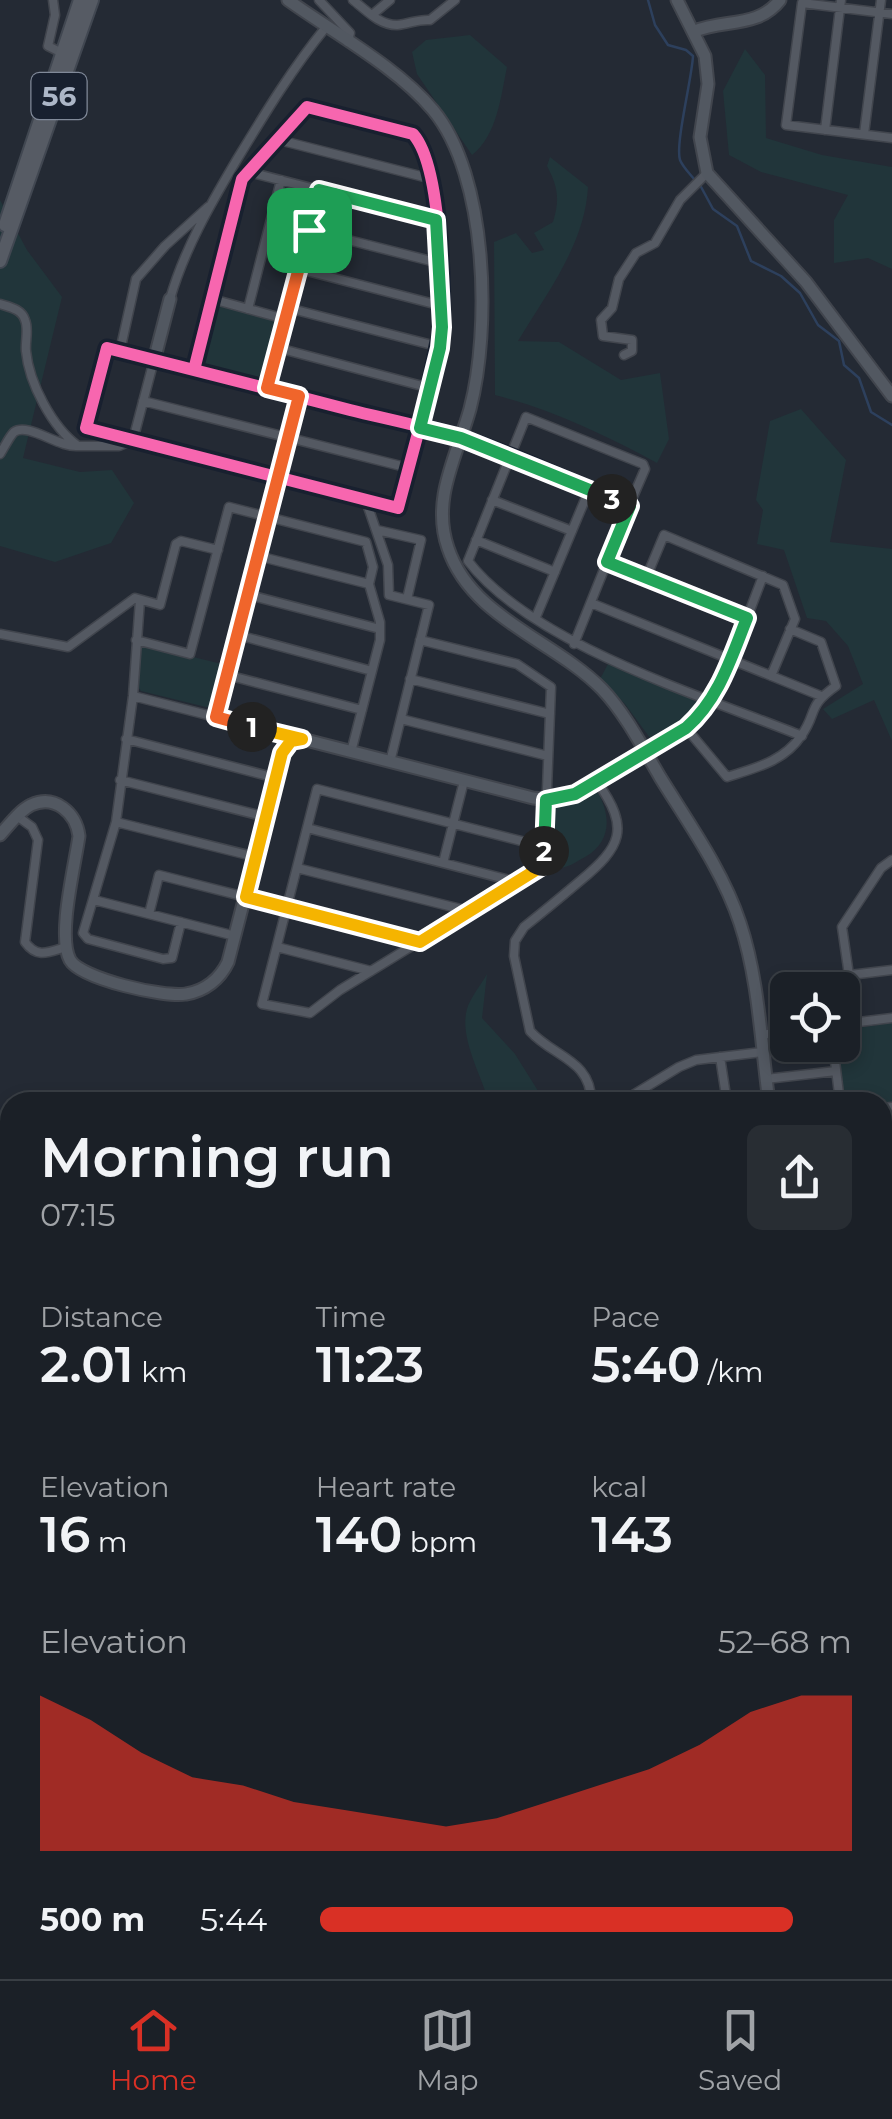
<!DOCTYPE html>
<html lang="en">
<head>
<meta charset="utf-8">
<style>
	body { margin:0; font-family:Montserrat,sans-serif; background:#282d33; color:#f1f3f6; height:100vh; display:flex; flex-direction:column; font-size:38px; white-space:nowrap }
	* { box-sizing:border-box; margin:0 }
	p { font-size:32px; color:#a0a3a7 }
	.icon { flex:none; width:55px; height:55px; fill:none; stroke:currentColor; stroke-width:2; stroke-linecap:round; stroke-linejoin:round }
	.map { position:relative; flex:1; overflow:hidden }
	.side { position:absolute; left:0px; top:1092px; width:892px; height:888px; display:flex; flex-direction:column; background:#1b2027; border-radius:30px 30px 0 0; box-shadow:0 5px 15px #0003,0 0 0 2px #393e44 }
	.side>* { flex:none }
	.buttons { position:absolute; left:770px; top:972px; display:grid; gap:20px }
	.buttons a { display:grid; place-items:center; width:90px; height:90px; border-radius:15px; background:#1b2027; box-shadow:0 5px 15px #0003,0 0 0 2px #393e44; font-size:50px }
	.pin { position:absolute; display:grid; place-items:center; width:85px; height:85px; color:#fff; margin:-42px; border-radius:20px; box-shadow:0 5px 15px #0006 }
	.km { position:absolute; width:50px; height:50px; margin:-25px; border-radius:50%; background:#222; color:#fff; font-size:28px; line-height:50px; text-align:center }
	.round { display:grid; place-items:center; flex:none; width:105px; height:105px; border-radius:15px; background:#282d33 }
	.overview { display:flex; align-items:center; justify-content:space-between; height:170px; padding:0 40px }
	h1 { font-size:55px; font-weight:600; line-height:75px }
	.metrics { display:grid; grid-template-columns:repeat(3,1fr); gap:15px; height:170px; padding:10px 40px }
	.metrics div { display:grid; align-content:center }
	.metrics b { font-size:50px; font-weight:600 }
	.metrics small { font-size:28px; font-weight:400 }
	.metrics p { font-size:28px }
	.chart { height:280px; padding:20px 40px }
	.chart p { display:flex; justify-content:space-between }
	.chart svg { width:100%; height:180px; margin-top:10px; fill:#d93025; opacity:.7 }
	ul { padding:0 40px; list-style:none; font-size:32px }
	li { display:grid; grid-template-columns:160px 120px 1fr; align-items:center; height:75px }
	li i { height:25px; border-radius:12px; background:#d93025 }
	.tabs { display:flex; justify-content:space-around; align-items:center; height:140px; border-top:2px solid #393e44; background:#1b2027; font-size:28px; color:#a0a3a7 }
	.tabs a { display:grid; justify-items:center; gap:5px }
	.tabs .current { color:#d93025 }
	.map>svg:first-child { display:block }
	.green { fill:#21353a }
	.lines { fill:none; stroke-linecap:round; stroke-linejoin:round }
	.stream { stroke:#2d405d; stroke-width:2.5 }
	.street-casing { stroke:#41454d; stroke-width:11 }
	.secondary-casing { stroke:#41454d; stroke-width:15 }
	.primary-casing { stroke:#414751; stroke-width:16 }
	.street { stroke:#545962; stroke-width:8 }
	.secondary { stroke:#525861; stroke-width:11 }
	.primary { stroke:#565b64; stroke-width:12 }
	.cycleway-casing { stroke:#18202f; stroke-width:19 }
	.cycleway { stroke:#f766af; stroke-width:12 }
	.split-1-casing { stroke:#fff; stroke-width:20 }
	.split-2-casing { stroke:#fff; stroke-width:20 }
	.split-3-casing { stroke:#fff; stroke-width:20 }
	.split-4-casing { stroke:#fff; stroke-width:20 }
	.split-1 { stroke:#f0652b; stroke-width:12 }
	.split-2 { stroke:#f5b400; stroke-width:12 }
	.split-3 { stroke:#22a559; stroke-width:12 }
	.split-4 { stroke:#22a559; stroke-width:12 }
	.labels { text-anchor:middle; stroke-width:8; stroke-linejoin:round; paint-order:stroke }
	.shield { fill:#18202f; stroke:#808999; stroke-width:2.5 }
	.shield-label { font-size:28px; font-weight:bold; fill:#acb6c7 }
</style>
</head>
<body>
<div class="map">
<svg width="892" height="1979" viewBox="0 0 892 1979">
	<rect width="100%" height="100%" fill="#242a34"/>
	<!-- green -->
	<path class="green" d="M 470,35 L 507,67 C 501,96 497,136 472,155 L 417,74 L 412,52 L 426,40 Z
		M 745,49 L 765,75 L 766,138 L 822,155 L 892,167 L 892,269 L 868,258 L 834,263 L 834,220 L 848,195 L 761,172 L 729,155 L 723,91 Z
		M 550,157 L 588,187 C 585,244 547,293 518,341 L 559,342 L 621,380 L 660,373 L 669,439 L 657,463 C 605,435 553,410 495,395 L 494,242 L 516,233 L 532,253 L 544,250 L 534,233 L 553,222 C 560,199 558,187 547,166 Z
		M 0,200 L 27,250 L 62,297 L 23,458 L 80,472 L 112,470 L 134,503 L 111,543 L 55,562 L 0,546 Z
		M 218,304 L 281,321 L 266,380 L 262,382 L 201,366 L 199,363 L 213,306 Z
		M 801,409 L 846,460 L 830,542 L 892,549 L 892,741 L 874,700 L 832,719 L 823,709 L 863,684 L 848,646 L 826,621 L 807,618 L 784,550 L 757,544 L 763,510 L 756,500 L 770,421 Z
		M 144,645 L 226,665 L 215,706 L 210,708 L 141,691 L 137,686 L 139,649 Z
		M 608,664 L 699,700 L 700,704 L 684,721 L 650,738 L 625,704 L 600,679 Z
		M 594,792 L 598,793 C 612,818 610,843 585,857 C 574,863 567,869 554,868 L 554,863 L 547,862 L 549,810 Z
		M 487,974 L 482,1018 L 515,1054 L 545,1102 L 489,1102 C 481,1075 459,1037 467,1009 C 470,998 481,985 487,974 Z
		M 892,1023 L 892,1103 L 842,1102 L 835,1045 L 842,1045 L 843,1030 Z
		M 0,1696 L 10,1701 L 10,1897 L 6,1882 L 0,1874 Z"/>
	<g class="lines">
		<!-- stream -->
		<path class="stream" d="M 648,0 L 655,25 L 668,45 L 686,50 L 693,56 C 692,78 675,144 680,160 C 683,167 689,173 694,179
			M 700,185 L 713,209 L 737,226 L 751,261 L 781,276 L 800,293 L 818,325 L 839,341 L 844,365 L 859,378 L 871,412 L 892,425"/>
		<!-- street casing -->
		<g class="street-casing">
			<path id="street" d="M 53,0 L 55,15 L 48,46 L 64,54
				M 319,0 L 350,33 L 348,42
				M 353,0 C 366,10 379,25 397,25 C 409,24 418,19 430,20 L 455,0
				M 892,14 L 802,3 L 786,125 L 892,138
				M 372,15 L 390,0
				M 825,130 L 841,0
				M 864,134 L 881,0
				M 279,140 L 432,179
				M 249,172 L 435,220
				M 309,230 L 439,263
				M 299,269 L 442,306
				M 170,299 C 184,250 210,205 236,161 C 264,115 291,70 326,27
				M 212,299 L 285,319
				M 0,304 C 9,307 22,309 25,320 C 29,329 25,341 26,351 C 29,383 52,427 78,446 L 119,446 L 133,440 L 154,360
				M 288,308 L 440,347
				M 248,309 L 281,180
				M 278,348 L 430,388
				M 120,351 L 136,279 L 165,246 L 208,207
				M 624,355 L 632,351 L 632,340 L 603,336 L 601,320 L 612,308 L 619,279 L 636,253 L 655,243 L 680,200 L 707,173
				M 162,361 L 107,348 L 86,428 L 398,508 L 440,347 L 442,327 C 442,283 441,165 413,134 L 307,107 L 242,179 L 194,370
				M 267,388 L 319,190
				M 143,401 L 409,468
				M 0,454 C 4,448 9,437 14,432 C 28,422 59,448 78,446
				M 492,500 L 572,531
				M 366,501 L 388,565 L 389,595 L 429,605 L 390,762
				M 629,506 L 645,469 L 643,464 L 526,417 L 468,561 C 533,645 703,696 802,736
				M 377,530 L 421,540 L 407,599
				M 476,540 L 555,572
				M 258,556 L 369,584
				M 646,578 L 664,535 L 783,585 L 795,619 L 771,676
				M 249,595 L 380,629
				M 140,600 L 133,696 L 116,822 L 83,933 L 88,939 L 163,959 L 172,958 L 181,922
				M 591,603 L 821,696
				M 536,617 L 589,490
				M 747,618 L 763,576
				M 0,634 L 68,647 L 135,598 L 160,605 L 176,544 L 181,541 L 218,550
				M 238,635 L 372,671
				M 136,640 L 190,654 L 229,507 L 366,542 L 373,567 L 369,584 L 380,622 L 380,640 L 351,752
				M 420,640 L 517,664 L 551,687 L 544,865 L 340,990 L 310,1013 L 262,1004 L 317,789 L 545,847
				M 574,644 L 607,562
				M 227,675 L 362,710
				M 410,679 L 550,714
				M 133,696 L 298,738
				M 216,717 L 299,396
				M 401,719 L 548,756
				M 686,728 L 727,777 C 755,768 783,762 801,736 C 818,713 806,707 836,686 L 821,642 L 790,629
				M 126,739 L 276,778
				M 120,780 L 266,817
				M 17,816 L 32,827 L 38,840 L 25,942 C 37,959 49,952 66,947
				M 116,822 L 256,857
				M 307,828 L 517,882
				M 443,863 L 464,781
				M 297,868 L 469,911
				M 94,900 L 235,936
				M 149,914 L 159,875 L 419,941
				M 277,947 L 371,971
				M 850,975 L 892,970
				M 856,1023 L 842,927 L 881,868 L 892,860
				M 842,1024 L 892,1018
				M 760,1035 L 788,1031
				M 833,1045 L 840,1102
				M 720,1057 L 727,1102
				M 766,1079 L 836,1071
				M 633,1095 L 679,1067 L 696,1060 L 762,1052
				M 67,1102 L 68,1101
				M 591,1102 C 592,1060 553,1057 530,1031 L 514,956 L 515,941 L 524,927 C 543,912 561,897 580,881 C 621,847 631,829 597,782
				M 882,1108 L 892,1107
				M 0,1134 L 10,1133
				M 882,1152 L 892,1151
				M 882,1195 L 892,1194
				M 882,1288 L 892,1287
				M 0,1316 L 10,1320
				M 882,1332 L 892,1331
				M 882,1375 L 892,1374
				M 882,1419 L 892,1418
				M 882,1464 L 892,1463
				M 882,1510 L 892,1509
				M 882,1553 L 892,1552"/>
		</g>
		<!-- secondary casing -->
		<g class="secondary-casing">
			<path id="secondary" d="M 288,0 C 334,33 397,67 433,110 C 488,176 491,329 470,409 C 457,456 431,499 448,548 C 471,618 554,640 602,689 C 625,713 643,748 660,777 C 689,824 723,871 740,923 C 759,980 761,1044 769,1102
				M 677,0 L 705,56 L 708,84 L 700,137 L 707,173 L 806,282 L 892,396
				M 695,31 C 725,19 758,28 780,0
				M 0,835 C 9,825 19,811 31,805 C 55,794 76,813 79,836 C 75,865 57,936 70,960 C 81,979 165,998 186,994 C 205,991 220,979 228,962 L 282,753 L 291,741 L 302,739 L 533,798 L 554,800 L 571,796 L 686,728 L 699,716 L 719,686 L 747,618 L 607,562 L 629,506 L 461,438 L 160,361 L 156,353 L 170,299
				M 882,1242 L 892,1240
				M 0,1601 L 10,1624
				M 882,1668 L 892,1658
				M 643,1970 L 644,1979
				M 720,1970 L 721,1979"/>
		</g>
		<!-- primary casing -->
		<g class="primary-casing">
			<path id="primary" d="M 5,225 L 80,0
				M 0,261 L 92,0"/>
		</g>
		<!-- street -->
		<use href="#street" class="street"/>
		<!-- secondary -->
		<use href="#secondary" class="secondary"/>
		<!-- primary -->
		<use href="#primary" class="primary"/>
		<!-- cycleway casing -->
		<g class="cycleway-casing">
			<path id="cycleway" d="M 194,370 L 242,179 L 307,107 L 413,134 C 441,165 442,283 442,327 L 422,423 L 418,433 L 398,508 L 86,428 L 107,348 C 187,368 269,389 350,410 C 386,419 424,426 460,438 C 518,456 573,484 629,506"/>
		</g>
		<!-- cycleway -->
		<use href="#cycleway" class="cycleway"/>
	</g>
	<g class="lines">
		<!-- split-1 casing -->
		<g class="split-1-casing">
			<path id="split-1" d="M 252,727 L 216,717 L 299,396 L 267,388 L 309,230"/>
		</g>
		<!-- split-2 casing -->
		<g class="split-2-casing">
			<path id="split-2" d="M 252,727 L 302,739 L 291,741 L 282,753 L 246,897 L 420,942 L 544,865 L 544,851"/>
		</g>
		<!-- split-3 casing -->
		<g class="split-3-casing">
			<path id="split-3" d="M 544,851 L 546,800 L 575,794 L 686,728 C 719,699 731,658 747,618 L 607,562 L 630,506 L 612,499"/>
		</g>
		<!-- split-4 casing -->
		<g class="split-4-casing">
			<path id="split-4" d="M 309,230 L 319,190 L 436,220 L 442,327 L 440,348 L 420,428 L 461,438 L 612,499"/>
		</g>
		<!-- split-1 -->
		<use href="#split-1" class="split-1"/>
		<!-- split-2 -->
		<use href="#split-2" class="split-2"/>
		<!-- split-3 -->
		<use href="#split-3" class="split-3"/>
		<!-- split-4 -->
		<use href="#split-4" class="split-4"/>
	</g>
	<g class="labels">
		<!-- shield labels -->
		<rect class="shield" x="31.5" y="73" width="55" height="46" rx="8"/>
		<g class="shield-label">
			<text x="59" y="106">56</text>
		</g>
	</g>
</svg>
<div class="buttons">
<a><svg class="icon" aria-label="locate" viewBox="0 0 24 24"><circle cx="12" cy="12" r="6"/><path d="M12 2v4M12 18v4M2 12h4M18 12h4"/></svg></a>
</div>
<div class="pin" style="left:309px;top:230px;background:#1e9e55"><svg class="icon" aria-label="arrive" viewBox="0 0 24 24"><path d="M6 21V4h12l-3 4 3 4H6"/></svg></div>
<b class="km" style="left:252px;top:727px">1</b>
<b class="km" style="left:544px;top:851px">2</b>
<b class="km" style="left:612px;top:499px">3</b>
<section class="side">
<div class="overview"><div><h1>Morning run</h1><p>07:15</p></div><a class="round"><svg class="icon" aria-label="share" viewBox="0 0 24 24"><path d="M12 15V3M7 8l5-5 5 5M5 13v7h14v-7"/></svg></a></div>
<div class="metrics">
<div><p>Distance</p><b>2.01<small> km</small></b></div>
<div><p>Time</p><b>11:23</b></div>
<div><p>Pace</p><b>5:40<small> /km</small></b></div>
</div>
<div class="metrics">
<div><p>Elevation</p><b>16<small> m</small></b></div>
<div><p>Heart rate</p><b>140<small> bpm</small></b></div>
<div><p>kcal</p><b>143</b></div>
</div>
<div class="chart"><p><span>Elevation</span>52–68 m</p>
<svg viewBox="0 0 160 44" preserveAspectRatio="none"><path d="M0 44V6L10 12L20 20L30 26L40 28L50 32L60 34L70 36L80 38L90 36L100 32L110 28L120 24L130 18L140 10L150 6L160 6V44z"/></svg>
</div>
<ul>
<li><b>500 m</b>5:44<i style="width:89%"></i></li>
</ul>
</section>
</div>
<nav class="tabs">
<a class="current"><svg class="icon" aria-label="home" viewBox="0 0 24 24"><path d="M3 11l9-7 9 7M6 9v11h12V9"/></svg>Home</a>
<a><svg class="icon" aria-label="map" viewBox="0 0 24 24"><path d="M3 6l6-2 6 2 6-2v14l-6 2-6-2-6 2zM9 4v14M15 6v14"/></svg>Map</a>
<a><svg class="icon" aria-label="saved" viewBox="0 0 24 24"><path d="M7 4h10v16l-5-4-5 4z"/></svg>Saved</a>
</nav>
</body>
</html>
